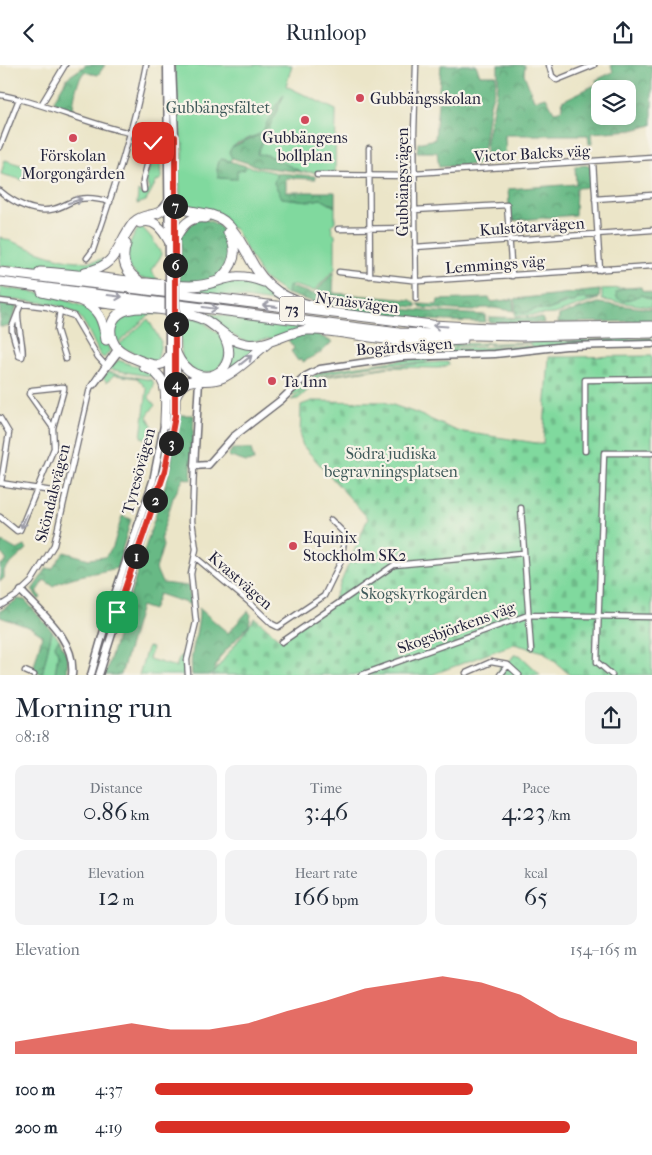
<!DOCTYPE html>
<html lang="en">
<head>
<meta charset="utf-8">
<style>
	body { margin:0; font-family:"IM FELL French Canon",serif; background:#f2f2f3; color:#1f2937; height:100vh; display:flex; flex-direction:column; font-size:19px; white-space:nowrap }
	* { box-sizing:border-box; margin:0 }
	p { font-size:16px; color:#747a83 }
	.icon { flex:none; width:28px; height:28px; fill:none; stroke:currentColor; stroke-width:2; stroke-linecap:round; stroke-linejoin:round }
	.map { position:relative; height:610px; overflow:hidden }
	.details { display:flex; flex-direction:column; background:#fff; flex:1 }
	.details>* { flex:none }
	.fabs { position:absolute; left:591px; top:15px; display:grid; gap:10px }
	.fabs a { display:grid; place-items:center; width:45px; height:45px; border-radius:10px; background:#fff; box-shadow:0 2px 12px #0003; font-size:25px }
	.pin { position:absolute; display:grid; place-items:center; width:42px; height:42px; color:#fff; margin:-21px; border-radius:10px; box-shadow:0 2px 8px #0006 }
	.km { position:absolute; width:25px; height:25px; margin:-12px; border-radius:50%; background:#222; color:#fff; font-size:14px; line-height:25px; text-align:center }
	.round { display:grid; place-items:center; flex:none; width:52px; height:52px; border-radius:10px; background:#f2f2f3 }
	.summary { display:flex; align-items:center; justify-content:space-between; height:85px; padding:0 15px }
	h1 { font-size:28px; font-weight:600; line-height:38px }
	.stats { display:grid; grid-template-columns:repeat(3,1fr); gap:8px; height:85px; padding:5px 15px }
	.stats div { display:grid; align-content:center; border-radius:10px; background:#f2f2f3; text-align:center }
	.stats b { font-size:25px; font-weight:600 }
	.stats small { font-size:14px; font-weight:400 }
	.stats p { font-size:14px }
	.chart { height:140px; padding:10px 15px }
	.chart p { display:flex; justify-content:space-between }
	.chart svg { width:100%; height:90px; margin-top:5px; fill:#d93025; opacity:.7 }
	ul { padding:0 15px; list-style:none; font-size:16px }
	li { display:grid; grid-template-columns:80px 60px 1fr; align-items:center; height:38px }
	li i { height:12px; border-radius:6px; background:#d93025 }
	header { display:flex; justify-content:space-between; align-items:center; height:65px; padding:0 15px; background:#fff; font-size:22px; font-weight:600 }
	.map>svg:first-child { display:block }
	.green { fill:#80d99e; stroke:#517e6c }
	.forest { fill:url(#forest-crowns); stroke:#456e60; fill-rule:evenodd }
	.cemetery { fill:url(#cemetery-stones); stroke:#517e6c }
	.garden { fill:url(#garden-dots); stroke:#517e6c }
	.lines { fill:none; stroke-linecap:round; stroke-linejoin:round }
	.street-casing { stroke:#68666c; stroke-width:7 }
	.secondary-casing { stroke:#68666c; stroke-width:9 }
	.highway-casing { stroke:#68666c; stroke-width:11 }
	.street { stroke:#fff; stroke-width:4.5 }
	.secondary { stroke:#fff; stroke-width:6 }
	.highway { stroke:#fff; stroke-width:9 }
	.secondary-bridge-casing { stroke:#68666c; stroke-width:9; stroke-linecap:butt }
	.secondary-bridge { stroke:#fff; stroke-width:6 }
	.oneway { stroke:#9c9ca7 }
	.route-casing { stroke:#fff; stroke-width:10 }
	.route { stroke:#d93025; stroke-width:6 }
	.poi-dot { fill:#d1495b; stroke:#f7f3e8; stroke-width:2 }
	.labels { text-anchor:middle; stroke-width:4.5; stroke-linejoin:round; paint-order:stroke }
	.shield { fill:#f7f3e8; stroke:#62616f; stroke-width:1 }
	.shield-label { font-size:15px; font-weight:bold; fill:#22223b }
	.poi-label { font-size:16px; fill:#22223b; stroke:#f7f3e8; text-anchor:start }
	.park-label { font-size:16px; fill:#3e5959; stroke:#f7f3e8 }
	.street-label { font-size:16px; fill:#22223b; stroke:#f7f3e8 }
</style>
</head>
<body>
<header><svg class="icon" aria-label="back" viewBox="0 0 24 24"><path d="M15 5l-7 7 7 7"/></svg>Runloop<svg class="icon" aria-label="share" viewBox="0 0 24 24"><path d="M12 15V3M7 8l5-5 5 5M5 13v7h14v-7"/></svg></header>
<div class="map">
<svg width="652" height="610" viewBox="0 0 652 610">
	<defs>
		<pattern id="forest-crowns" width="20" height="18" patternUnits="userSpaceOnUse" patternTransform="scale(1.25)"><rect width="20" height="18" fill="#68b985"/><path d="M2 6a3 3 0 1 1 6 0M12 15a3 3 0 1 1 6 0" fill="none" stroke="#55966e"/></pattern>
		<pattern id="cemetery-stones" width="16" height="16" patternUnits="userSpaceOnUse" patternTransform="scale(1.25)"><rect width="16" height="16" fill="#80d99e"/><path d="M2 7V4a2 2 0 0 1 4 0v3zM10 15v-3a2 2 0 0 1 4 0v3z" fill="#6eba89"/></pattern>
		<pattern id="garden-dots" width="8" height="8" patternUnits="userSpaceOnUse" patternTransform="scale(1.25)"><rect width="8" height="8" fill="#80d99e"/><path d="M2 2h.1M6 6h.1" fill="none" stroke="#6eba89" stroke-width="1.8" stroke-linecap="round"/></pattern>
	</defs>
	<rect width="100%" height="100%" fill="#f7f3e8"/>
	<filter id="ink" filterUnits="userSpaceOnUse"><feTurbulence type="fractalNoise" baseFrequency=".02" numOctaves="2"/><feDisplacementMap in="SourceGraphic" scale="10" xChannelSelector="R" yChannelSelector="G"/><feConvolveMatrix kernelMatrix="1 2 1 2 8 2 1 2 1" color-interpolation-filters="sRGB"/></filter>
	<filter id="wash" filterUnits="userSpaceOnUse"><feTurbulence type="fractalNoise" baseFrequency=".0096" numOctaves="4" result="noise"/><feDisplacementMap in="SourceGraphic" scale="20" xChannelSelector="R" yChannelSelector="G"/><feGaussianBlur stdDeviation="1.12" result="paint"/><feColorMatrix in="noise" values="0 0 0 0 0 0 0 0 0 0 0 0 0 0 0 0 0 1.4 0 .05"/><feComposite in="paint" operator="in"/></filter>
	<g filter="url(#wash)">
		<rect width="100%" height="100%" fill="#ebe5c8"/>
		<!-- green -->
		<path class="green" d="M 174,0 L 292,0 L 286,21 L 336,45 L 335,108 L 302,107 L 267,90 L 257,90 L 282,32 L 262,68 L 237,78 L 229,87 L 232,93 L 230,96 L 222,94 L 219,96 L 217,105 L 219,113 L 233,114 L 237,106 L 244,105 L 246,101 L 277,108 L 274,118 L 282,133 L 310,136 L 321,134 L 335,142 L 335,157 L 331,160 L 333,168 L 335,170 L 335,204 L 314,226 L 292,220 L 287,224 L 288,230 L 263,213 L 235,164 L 187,144 L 180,130 L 179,102 L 183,95 L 183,78 L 180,76 L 176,48 Z
			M 155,81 L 161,94 L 162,113 L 156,117 L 146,136 L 137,139 L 138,126 L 144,130 L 149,125 L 146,115 Z
			M 5,95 L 27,102 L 23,115 L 1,109 Z
			M 140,160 L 151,172 L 162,190 L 151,205 L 156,213 L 159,215 L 140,213 L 126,200 L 128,181 Z
			M 0,172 C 28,182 74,204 102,194 L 103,200 L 84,206 L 74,206 L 0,201 Z
			M 251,214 L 302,241 L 179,224 Z
			M 0,222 L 51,230 L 93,245 L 110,286 L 104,293 L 100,290 C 94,278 88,262 80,252 C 66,236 21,236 0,234 Z
			M 625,223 L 616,227 L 624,236 L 642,230 L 652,235 L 652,242 L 602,235 L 602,224 Z
			M 584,232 L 587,235 L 599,234 L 555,249 L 515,251 L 515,247 L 525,248 L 536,244 L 548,245 Z
			M 179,245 L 333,264 L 247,277 Z
			M 135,246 L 161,248 L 149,250 L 117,279 L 115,277 C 115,254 114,254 135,246 Z
			M 179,251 L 198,254 L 221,270 L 227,290 L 216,306 L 198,309 L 182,296 Z
			M 148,254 L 161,277 L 157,298 L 118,281 Z
			M 652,273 L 652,277 L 534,283 L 528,278 L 491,280 L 486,277 L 484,280 L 439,282 L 436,289 L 406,289 L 399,278 C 483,281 568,275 652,273 Z
			M 228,275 L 263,280 L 226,308 L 221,308 Z
			M 527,281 L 531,283 L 439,289 L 440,284 Z
			M 436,293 L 423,298 L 382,299 L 322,309 L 296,329 L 288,331 L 306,315 L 324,306 L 408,294 Z
			M 118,295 L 154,308 L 154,312 L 108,304 Z
			M 439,297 L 448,297 L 449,300 L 438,303 L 389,302 L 323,312 L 298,334 L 291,335 L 323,311 L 384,302 Z
			M 107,307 L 152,315 C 157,322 150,326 149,333 L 155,340 L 147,351 L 154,364 L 152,375 L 141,372 L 147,324 L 137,313 L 114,310 L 107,317 L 103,313 Z
			M 52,566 L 59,574 L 55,580 L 58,589 L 55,610 L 42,609 Z
			M 149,582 L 152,583 L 149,594 L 176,602 L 180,591 L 185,592 L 185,610 L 139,610 L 147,583 Z"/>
		<!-- forest -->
		<path class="forest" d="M 86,0 L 105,0 L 98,10 L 84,7 C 76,18 74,32 73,46 L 57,40 L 54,35 L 67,13 Z
			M 441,0 L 476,0 L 480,10 L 496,10 C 497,23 491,32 489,45 C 487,63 483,80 482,99 L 439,102 L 437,87 L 417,87 L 418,78 L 435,74 Z
			M 498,0 L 525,0 L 524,9 L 534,35 L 546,32 L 554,47 L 560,46 L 563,41 L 562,36 L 597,19 L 596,15 L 613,7 L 611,0 L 652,0 L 652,60 L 632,65 L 591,68 L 592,79 L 589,79 L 588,70 L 505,70 L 506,97 L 486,98 L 486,75 L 498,20 ZM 600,24 L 628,24 L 628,51 L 600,51 Z
			M 284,30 L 257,89 L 267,90 L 302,107 L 260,102 L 232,93 L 229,87 L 232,82 L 262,68 L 274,43 Z
			M 222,94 L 246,101 L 244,105 L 237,106 L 237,114 L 219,113 L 217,105 L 219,96 Z
			M 588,100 L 591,102 L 593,122 L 576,123 L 575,150 L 510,156 L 508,124 L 576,119 L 575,101 Z
			M 277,108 L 315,111 L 316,114 L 286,113 L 286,127 L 335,127 L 335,142 L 321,134 L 309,136 L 282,133 L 274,118 Z
			M 199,153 C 221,158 224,164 233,183 L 226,206 L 212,216 L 179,218 L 182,167 Z
			M 334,207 L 333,228 L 411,235 L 416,239 L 416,242 L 358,237 L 315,227 Z
			M 288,221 C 352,243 419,246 485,250 L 486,257 C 419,256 351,251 288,229 Z
			M 641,222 L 642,225 L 652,228 L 652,235 L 642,230 L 624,236 L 617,233 L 616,227 L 625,223 Z
			M 600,225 L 599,233 L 577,234 L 575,237 L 566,237 L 548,245 L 536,244 L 525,248 L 515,247 L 515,234 Z
			M 489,233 L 492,237 L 513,234 L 514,246 L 493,243 L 482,243 L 474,246 L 421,243 L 418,239 L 437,240 L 438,235 Z
			M 598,238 L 652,244 L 652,256 L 558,258 L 559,250 Z
			M 0,239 L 17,241 L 10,261 L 0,262 Z
			M 489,252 L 542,253 L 544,258 L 489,257 Z
			M 315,268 L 332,277 L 322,287 L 303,297 L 301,294 L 298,296 L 291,286 L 294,283 L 286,272 Z
			M 178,350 L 194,350 L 191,415 L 184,413 L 173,433 L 161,472 L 163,481 L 156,504 L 162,518 L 188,521 L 192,540 L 159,529 L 153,545 L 141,541 L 121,610 L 105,610 L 171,401 Z
			M 232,384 L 251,384 L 254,396 L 246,397 L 228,391 Z
			M 122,451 L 131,454 L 117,503 C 99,508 67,511 53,521 L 44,515 L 36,527 L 41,532 L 39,535 L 32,525 L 47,503 L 52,504 L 64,487 L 89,494 L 105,492 L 113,482 Z
			M 1,476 L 17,485 L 25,481 L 27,484 L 4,505 L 4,513 L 0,517 L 0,500 L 7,496 L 0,486 Z
			M 18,534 L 25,535 L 52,566 L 42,609 L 33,605 L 42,570 L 31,563 L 0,552 L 0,546 Z
			M 199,543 L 228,568 L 248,546 L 251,550 L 249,560 L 220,592 L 213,608 L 215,610 L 192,610 C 188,588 200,566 199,543 Z
			M 59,574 L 68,593 L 67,610 L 55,610 L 58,589 L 55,580 Z"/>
		<!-- cemetery -->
		<path class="cemetery" d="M 652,291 L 652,610 L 570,610 L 544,587 L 514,579 L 431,610 L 212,610 L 255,553 L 280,574 L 333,536 L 368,453 L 303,381 L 300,372 L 301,340 L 312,336 L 384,337 L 416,348 L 457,366 L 543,379 L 549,292 Z"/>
		<!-- garden -->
		<path class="garden" d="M 514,590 L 520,590 L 541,610 L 497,610 L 501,600 L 508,598 Z"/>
	</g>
	<g filter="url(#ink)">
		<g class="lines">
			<!-- street casing -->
			<g class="street-casing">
				<path id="street" d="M 549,0 L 552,11 L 557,15 L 594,0
					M 0,30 C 9,31 18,34 26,36 C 73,49 127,75 175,72
					M 41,40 L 65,0
					M 0,82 L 19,34
					M 369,83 L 370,211
					M 593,97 L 600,205
					M 414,108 L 652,92
					M 317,110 L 414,111
					M 144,125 L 143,116 L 154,73
					M 0,126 C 14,138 35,149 54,144 C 63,142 70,136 79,134 C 90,132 100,134 110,137
					M 595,134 L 652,130
					M 414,145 L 507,140 L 512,211
					M 338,164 L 414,163
					M 415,182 L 652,165
					M 87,193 L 93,185 C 114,124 134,64 146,0
					M 339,207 L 420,216 L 652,201
					M 416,234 L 414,68 L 416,0
					M 0,236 L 47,242 L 74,251 L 98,292 L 107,302
					M 60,245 L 57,265 L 66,294
					M 18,248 C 17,258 25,287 22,292 L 19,291 L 12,266 L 12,262 L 21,239
					M 94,320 L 120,286
					M 61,322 L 64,322 L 64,324 L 53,363 L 29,329 L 32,325 Z
					M 0,353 L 9,368 L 1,418
					M 585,386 L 585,315 L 652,314
					M 0,418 L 65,428
					M 521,443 L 531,586
					M 0,452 L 17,466 L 20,465 L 54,383 L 53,363
					M 195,492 L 249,537 L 272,559 L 278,562 L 324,531 L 341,496 L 345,469 L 331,455
					M 0,541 L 16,531 L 31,517 L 54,480 L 90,323 L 117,283
					M 282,577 L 394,500 L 523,488
					M 25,606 L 34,610
					M 466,608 L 491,597 L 508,600
					M 188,610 L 187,595 L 196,557 L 191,509 L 196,484 L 192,456 L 194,401
					M 361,610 L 528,550 L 652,552
					M 500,610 L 508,600 L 519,610
					M 612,610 L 597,597 L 604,388 L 652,388"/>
			</g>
			<!-- secondary casing -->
			<g class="secondary-casing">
				<path id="secondary" d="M 167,0 L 169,203
					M 172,0 L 175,72 L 175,198
					M 391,275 L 399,281 L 402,292
					M 199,316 L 194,401 L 208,400 L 233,372 L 281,335 L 306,311 L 320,304 L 402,292 L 495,289 L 566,281 L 652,279
					M 169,331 L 169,262
					M 21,526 C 43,550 76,575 72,610
					M 91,610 L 110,544 L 153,416 L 165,355
					M 99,610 L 168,392 L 176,342 L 176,262"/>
			</g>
			<!-- highway casing -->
			<g class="highway-casing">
				<path id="highway" d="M 175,130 L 184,144 C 198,149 212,147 224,156 C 235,165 241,178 248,190 C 265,224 285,236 323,243
					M 140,158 C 154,152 163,165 169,176
					M 175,174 C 182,161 189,151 205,153
					M 126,179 C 121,194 124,206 138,215
					M 0,207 L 432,260 L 489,263 L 652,261
					M 40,207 C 90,209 140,220 190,221 C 221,221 228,203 264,217
					M 85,207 C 119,201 116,179 134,157 C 146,146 158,155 168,138
					M 221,213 C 235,199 239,184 228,167
					M 0,217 L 399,268 L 521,271 L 652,268
					M 42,227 L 79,235 L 135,242
					M 79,235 C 99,243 103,255 106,275
					M 176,288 C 195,331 244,308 224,271
					M 170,290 C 168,293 166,297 162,299 C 153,303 124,290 117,283 C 112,277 110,270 111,262 C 116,236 153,243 171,246 C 183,248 196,250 207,256 C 221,265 229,276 246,279 C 268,283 286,266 308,265 C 334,264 361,272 387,274 C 413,276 438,277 463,275
					M 144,302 C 172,311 165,334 165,359
					M 176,330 C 188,305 203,322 224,312 C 240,304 254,289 268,278"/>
			</g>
			<!-- street -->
			<use href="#street" class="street"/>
			<!-- secondary -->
			<use href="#secondary" class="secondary"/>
			<!-- highway -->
			<use href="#highway" class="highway"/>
			<!-- secondary-bridge casing -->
			<g class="secondary-bridge-casing">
				<path id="secondary-bridge" d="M 175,198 L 176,262
					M 169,203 L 169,262"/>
			</g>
			<!-- secondary-bridge -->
			<use href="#secondary-bridge" class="secondary-bridge"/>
		</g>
		<!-- one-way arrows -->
		<defs><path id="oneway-shaft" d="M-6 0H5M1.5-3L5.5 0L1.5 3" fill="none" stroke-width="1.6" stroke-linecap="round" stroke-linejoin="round" transform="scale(1.25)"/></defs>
		<g class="oneway">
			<use href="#oneway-shaft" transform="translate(75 136) rotate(-17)"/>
			<use href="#oneway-shaft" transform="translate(115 231) rotate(7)"/>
			<use href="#oneway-shaft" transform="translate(270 241) rotate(-173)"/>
			<use href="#oneway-shaft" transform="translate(210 243) rotate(8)"/>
			<use href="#oneway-shaft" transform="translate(440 261) rotate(-176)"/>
			<use href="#oneway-shaft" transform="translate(246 295) rotate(-38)"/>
			<use href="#oneway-shaft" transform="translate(24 456) rotate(113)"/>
		</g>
	</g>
	<g class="lines" filter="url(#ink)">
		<!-- route casing -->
		<g class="route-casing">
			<path id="route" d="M 117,547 L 165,406 L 175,351 L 175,72 L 154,73 L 153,78"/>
		</g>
		<!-- route -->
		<use href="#route" class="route"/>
	</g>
	<!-- markers -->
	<g class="poi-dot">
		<circle cx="360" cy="33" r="5"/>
		<circle cx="305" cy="55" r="5"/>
		<circle cx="73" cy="73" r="5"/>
		<circle cx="272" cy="316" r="5"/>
		<circle cx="293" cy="481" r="5"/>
	</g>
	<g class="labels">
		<!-- shield labels -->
		<rect class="shield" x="279.5" y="231.5" width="25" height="25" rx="4"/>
		<g class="shield-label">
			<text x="292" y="249">73</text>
		</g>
		<!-- poi labels -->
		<g class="poi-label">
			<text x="370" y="39">Gubbängsskolan</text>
			<text x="305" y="78" text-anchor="middle">Gubbängens<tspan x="305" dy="18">bollplan</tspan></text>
			<text x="73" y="96" text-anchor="middle">Förskolan<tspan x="73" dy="18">Morgongården</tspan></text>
			<text x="282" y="322">Ta Inn</text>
			<text x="303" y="478">Equinix<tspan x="303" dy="18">Stockholm SK2</tspan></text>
		</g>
		<!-- park labels -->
		<g class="park-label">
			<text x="218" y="48">Gubbängsfältet</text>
			<text x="391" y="394">Södra judiska<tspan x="391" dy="18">begravningsplatsen</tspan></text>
			<text x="424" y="534">Skogskyrkogården</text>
		</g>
		<!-- street labels -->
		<g class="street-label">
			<text transform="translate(532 88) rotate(-3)" y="6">Victor Balcks väg</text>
			<text transform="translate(402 117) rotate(-90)" y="6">Gubbängsvägen</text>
			<text transform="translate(532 161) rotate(-4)" y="6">Kulstötarvägen</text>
			<text transform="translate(495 199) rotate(-4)" y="6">Lemmings väg</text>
			<text transform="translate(357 237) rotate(7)" y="6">Nynäsvägen</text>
			<text transform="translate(404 281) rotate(-4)" y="6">Bogårdsvägen</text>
			<text transform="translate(138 406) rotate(-75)" y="6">Tyresövägen</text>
			<text transform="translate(52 428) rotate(-76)" y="6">Sköndalsvägen</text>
			<text transform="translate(241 515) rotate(41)" y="6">Kvastvägen</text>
			<text transform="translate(456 562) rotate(-20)" y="6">Skogsbjörkens väg</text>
		</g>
	</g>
</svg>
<div class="fabs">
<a><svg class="icon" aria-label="layers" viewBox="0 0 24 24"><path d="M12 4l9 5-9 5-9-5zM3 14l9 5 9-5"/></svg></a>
</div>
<div class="pin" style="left:117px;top:547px;background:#1e9e55"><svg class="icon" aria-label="arrive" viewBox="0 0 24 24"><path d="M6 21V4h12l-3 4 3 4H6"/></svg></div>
<div class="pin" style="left:153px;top:78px;background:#d93025"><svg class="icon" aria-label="check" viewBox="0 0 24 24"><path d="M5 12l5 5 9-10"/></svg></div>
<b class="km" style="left:136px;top:491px">1</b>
<b class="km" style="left:155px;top:435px">2</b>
<b class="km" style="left:171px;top:378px">3</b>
<b class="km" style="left:176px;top:319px">4</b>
<b class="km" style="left:176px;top:259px">5</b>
<b class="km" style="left:175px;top:200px">6</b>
<b class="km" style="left:175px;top:141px">7</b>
</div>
<section class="details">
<div class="summary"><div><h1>Morning run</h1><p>08:18</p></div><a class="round"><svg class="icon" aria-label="share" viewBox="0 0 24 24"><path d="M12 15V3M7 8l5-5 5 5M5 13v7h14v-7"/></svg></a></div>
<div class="stats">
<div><p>Distance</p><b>0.86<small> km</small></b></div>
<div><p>Time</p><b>3:46</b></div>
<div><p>Pace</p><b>4:23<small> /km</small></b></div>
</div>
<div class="stats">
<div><p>Elevation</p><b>12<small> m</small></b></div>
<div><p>Heart rate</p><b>166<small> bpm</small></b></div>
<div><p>kcal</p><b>65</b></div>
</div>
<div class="chart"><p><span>Elevation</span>154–165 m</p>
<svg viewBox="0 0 160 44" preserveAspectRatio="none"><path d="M0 44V38L10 35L20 32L30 29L40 32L50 32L60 29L70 23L80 18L90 12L100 9L110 6L120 9L130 15L140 26L150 32L160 38V44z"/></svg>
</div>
<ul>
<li><b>100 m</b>4:37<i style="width:66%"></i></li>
<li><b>200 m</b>4:19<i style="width:86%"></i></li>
</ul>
</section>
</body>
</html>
